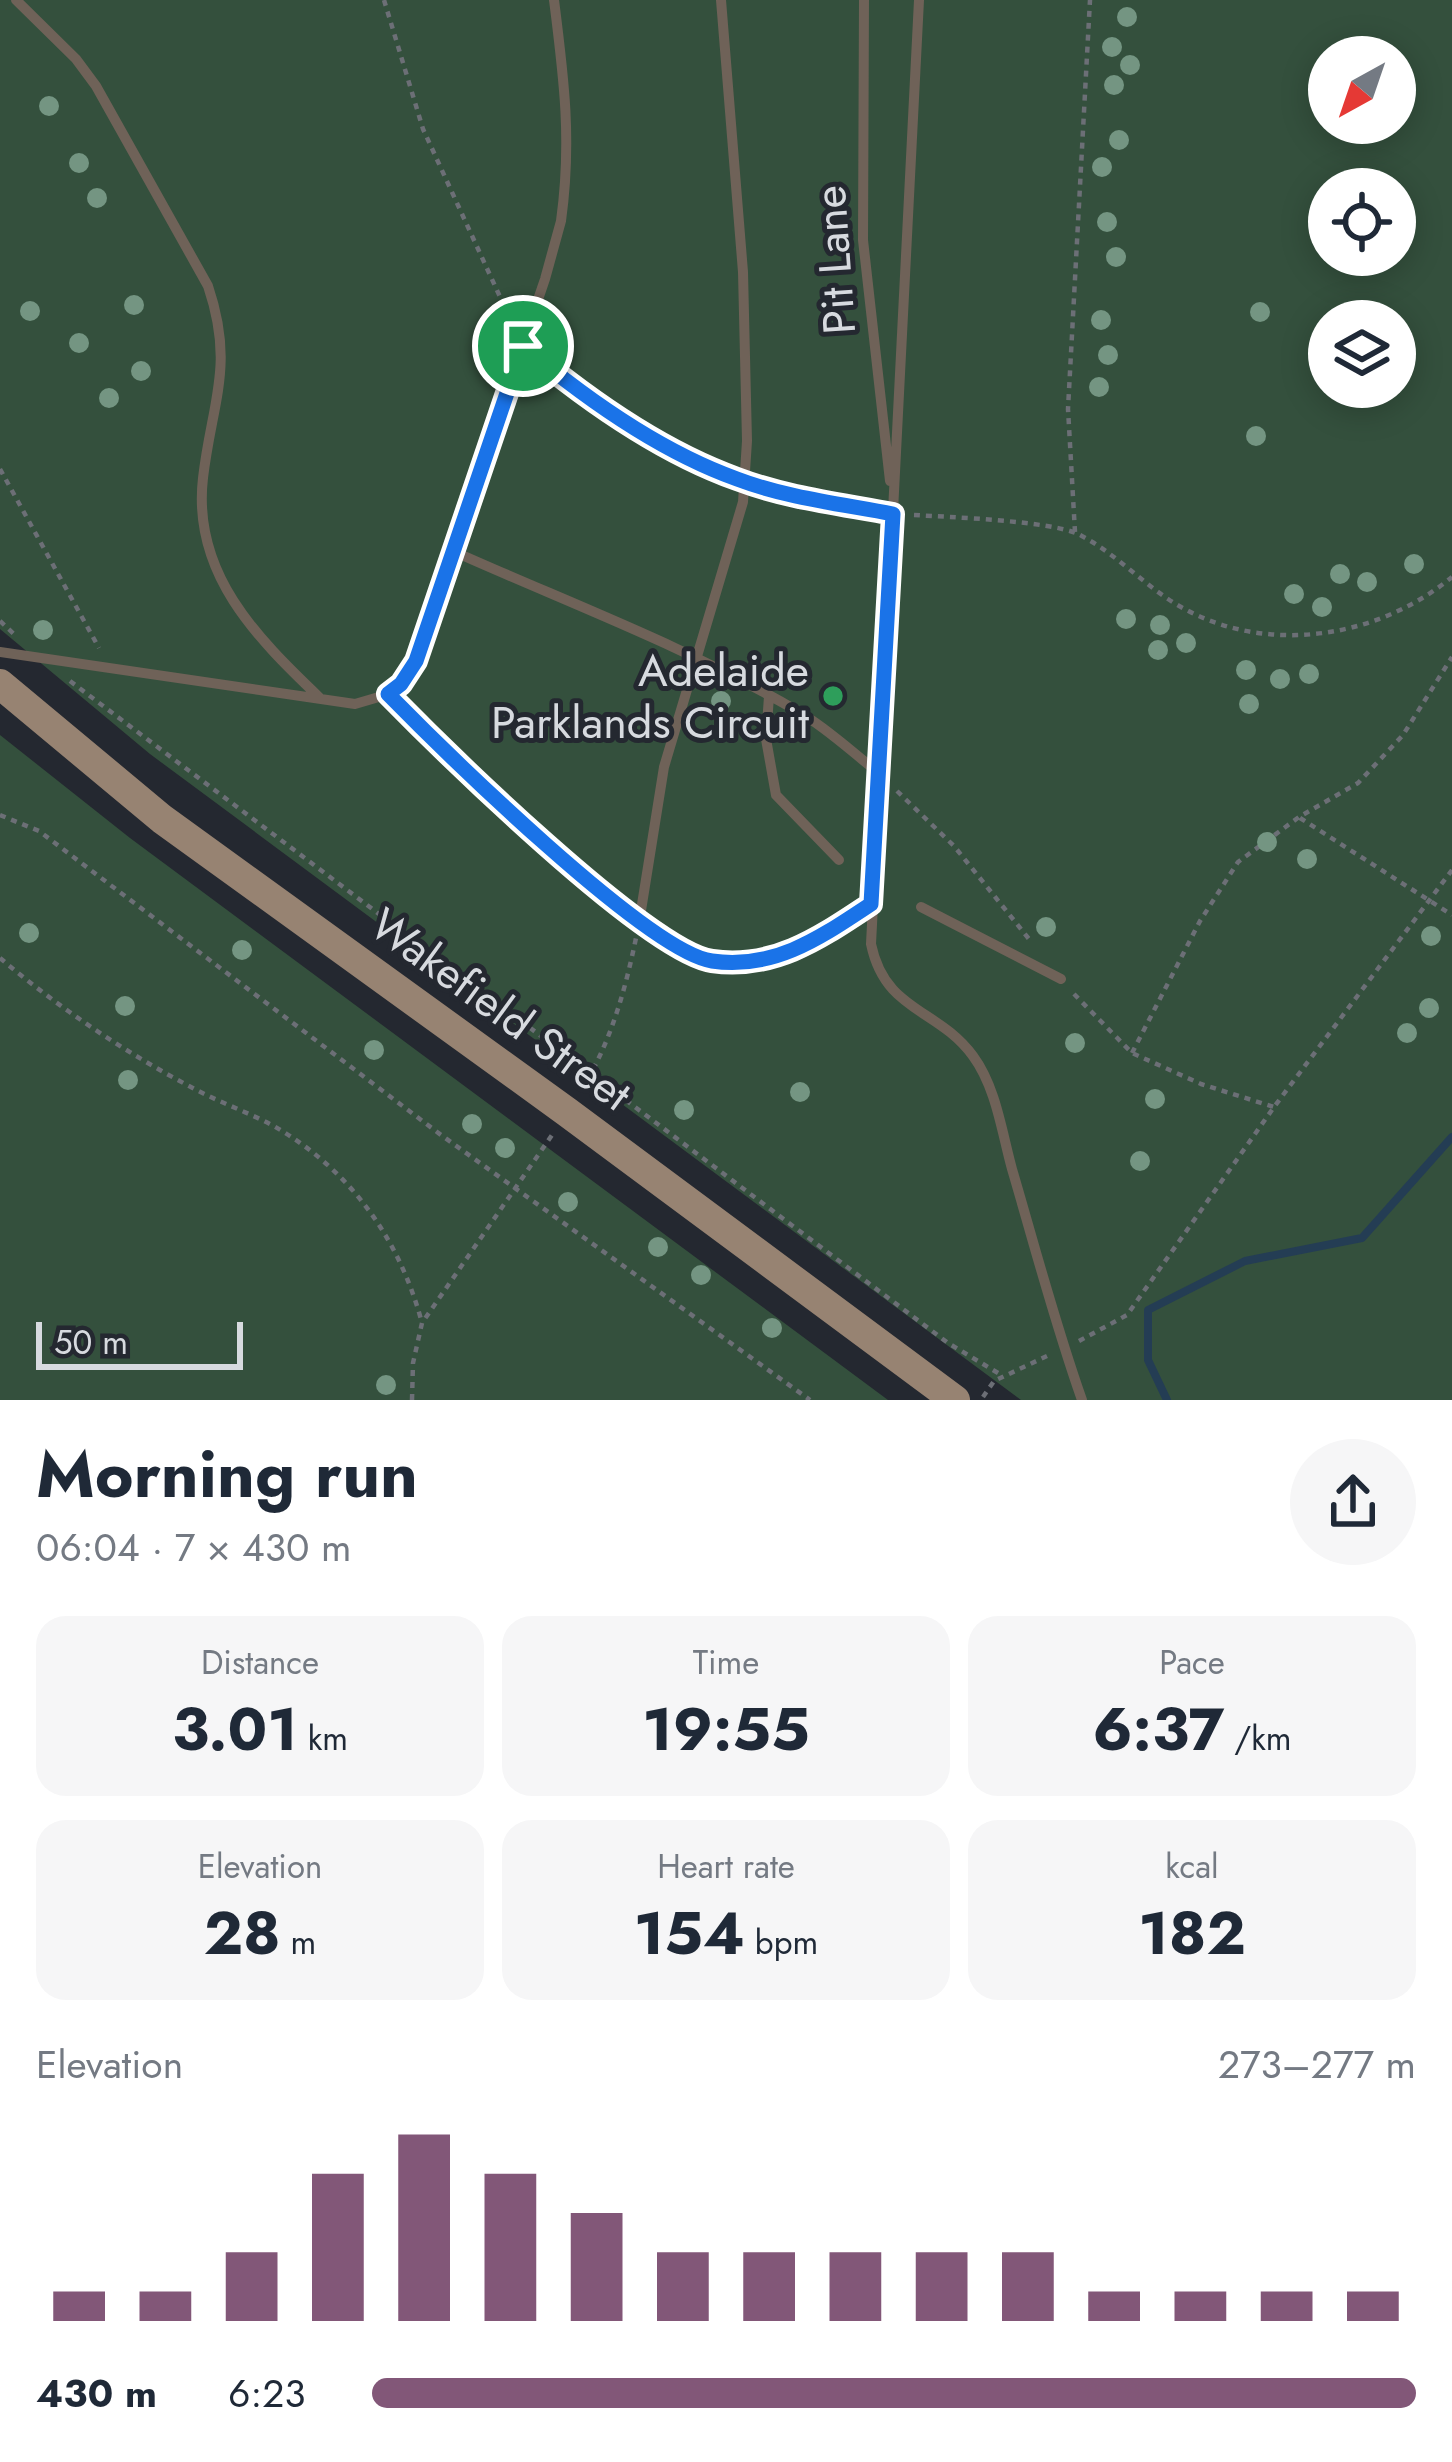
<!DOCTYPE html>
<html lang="en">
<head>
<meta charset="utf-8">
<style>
	body { margin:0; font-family:Jost,sans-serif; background:#f6f6f7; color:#1f2937; height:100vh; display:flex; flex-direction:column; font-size:45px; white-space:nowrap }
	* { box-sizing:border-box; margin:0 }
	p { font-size:39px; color:#747a83 }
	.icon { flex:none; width:66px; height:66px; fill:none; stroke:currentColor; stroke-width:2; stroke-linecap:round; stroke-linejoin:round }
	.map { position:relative; height:1400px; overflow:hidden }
	.drawer { display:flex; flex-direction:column; background:#fff; flex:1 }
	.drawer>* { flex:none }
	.needle { width:78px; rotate:220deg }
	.tools { position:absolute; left:1308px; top:36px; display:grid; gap:24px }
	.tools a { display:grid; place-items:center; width:108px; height:108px; border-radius:50%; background:#fff; box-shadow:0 6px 30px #0003; font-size:60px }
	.scale { position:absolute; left:36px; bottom:30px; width:207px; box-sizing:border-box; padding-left:12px; border:6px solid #d7dadf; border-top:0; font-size:33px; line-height:42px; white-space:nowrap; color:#d7dadf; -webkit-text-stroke:9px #242830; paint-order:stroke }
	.pin { position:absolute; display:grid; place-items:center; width:102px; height:102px; color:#fff; margin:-51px; border:6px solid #fff; border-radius:50%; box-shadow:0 3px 12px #0007 }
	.round { display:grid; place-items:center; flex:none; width:126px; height:126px; border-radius:63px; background:#f6f6f7 }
	.head { display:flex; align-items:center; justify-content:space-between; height:204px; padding:0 36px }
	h1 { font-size:66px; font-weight:700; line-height:90px }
	.stats { display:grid; grid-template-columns:repeat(3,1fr); gap:18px; height:204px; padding:12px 36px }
	.stats div { display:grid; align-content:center; border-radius:30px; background:#f6f6f7; text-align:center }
	.stats b { font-size:60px; font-weight:700 }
	.stats small { font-size:33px; font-weight:400 }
	.stats p { font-size:33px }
	.chart { height:336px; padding:24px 36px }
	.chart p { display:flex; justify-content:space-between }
	.chart svg { width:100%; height:216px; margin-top:12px; stroke:#825778; stroke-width:6 }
	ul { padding:0 36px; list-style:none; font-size:39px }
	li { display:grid; grid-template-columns:192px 144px 1fr; align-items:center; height:90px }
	li i { height:30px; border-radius:15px; background:#825778 }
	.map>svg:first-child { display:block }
	.green { fill:#34503d; fill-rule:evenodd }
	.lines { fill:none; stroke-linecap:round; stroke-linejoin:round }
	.stream { stroke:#243d54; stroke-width:8 }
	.path { stroke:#6c6f76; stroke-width:4.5; stroke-dasharray:6 6; stroke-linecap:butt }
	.service { stroke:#6f6258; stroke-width:10 }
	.secondary { stroke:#978372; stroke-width:30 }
	.tree { fill:#749582 }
	.route-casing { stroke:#fff; stroke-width:24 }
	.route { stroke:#1a73e8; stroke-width:15 }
	.leisure-dot { fill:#2e9e5b; stroke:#242830; stroke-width:4.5 }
	.labels { text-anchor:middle; stroke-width:10; stroke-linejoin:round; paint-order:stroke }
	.street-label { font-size:45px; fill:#d7dadf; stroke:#242830 }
	.poi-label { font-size:45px; fill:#d7dadf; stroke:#242830; text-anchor:end }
</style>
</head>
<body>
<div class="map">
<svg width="1452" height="1400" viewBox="0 0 1452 1400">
	<rect width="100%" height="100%" fill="#242830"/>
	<!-- green -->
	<path class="green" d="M 0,0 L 1452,0 L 1452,1400 L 1021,1400 L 150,754 L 0,629 ZM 1329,57 L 1395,57 L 1395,123 L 1329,123 ZM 1329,189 L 1395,189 L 1395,255 L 1329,255 ZM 1329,321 L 1395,321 L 1395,387 L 1329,387 Z
		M 0,735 L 130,838 L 888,1400 L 0,1400 Z"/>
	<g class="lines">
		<!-- stream -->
		<path class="stream" d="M 1167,1400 L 1148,1360 L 1148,1310 L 1245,1261 L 1362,1238 L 1452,1137"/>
		<!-- path -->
		<path class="path" d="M 384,0 L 423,129 L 512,323
			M 0,469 L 99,648
			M 914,515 C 949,517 1051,521 1078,534 C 1112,551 1138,579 1168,599 C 1255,657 1373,642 1452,577
			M 1075,532 L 1068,409 L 1090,0
			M 0,621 L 15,635
			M 70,681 L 948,1343 L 1003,1376
			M 897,791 L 954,846 L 1029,939
			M 0,815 L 39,831 L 441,1135 L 810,1400
			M 1300,818 L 1452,915
			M 0,958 C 58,1007 123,1051 189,1086 C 216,1101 245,1111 272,1125 C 349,1169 399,1237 422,1323
			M 1074,994 L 1132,1053 L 1201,1084 L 1274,1107
			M 1132,1053 L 1200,921 L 1238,862 L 1299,817 L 1358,783 L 1403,735 L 1452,657
			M 581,1090 C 610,1045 625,991 636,938
			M 1079,1341 L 1127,1315 L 1274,1107 L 1452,870
			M 983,1397 L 994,1381 L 1047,1356
			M 412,1400 L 413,1363 L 422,1323 L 552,1135"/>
		<!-- service -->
		<path class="service" d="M 16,0 L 76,59 L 96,86 L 208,286 C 235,366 212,401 203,478 C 192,573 256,637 320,698
			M 864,0 L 863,240 L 890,481
			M 919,0 L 871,944 C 885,1012 938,1008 973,1056 C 996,1087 1002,1133 1012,1169 C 1035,1247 1055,1324 1082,1400
			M 522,346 C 586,399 659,450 737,479 C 787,498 841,505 893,514
			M 455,552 C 569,603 690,648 799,712 C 827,728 853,753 879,773
			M 0,652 L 355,704 L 389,694 L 402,684 L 415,661 L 545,279 L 561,221 C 572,141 564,79 554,0
			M 389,694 C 442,749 648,952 712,961 C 775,970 821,937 871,904
			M 769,696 L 766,739 L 776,795 L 839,860
			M 921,907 L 1061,979
			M 639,923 L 664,767 L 743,502 L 747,441 L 743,272 L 721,0"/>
		<!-- secondary -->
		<path class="secondary" d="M 0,684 L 162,819 L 567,1112 L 955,1400"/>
	</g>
	<!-- trees -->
	<g class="tree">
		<circle cx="1127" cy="17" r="10"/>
		<circle cx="1112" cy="47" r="10"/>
		<circle cx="1130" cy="65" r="10"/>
		<circle cx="1114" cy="85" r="10"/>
		<circle cx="49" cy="106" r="10"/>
		<circle cx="1119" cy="140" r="10"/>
		<circle cx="79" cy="163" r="10"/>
		<circle cx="1102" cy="167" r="10"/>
		<circle cx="97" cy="198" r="10"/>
		<circle cx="1107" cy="222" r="10"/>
		<circle cx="1116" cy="257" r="10"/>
		<circle cx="134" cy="305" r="10"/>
		<circle cx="30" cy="311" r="10"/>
		<circle cx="1260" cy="312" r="10"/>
		<circle cx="1101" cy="320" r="10"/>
		<circle cx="79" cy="343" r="10"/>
		<circle cx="1108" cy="355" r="10"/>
		<circle cx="141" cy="371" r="10"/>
		<circle cx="1099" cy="387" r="10"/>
		<circle cx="109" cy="398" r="10"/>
		<circle cx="1256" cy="436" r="10"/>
		<circle cx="1414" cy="564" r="10"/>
		<circle cx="1340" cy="574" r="10"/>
		<circle cx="1367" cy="582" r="10"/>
		<circle cx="1294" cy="594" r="10"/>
		<circle cx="1322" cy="607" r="10"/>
		<circle cx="1126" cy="619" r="10"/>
		<circle cx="1160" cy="625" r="10"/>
		<circle cx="43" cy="630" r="10"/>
		<circle cx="1186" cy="643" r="10"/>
		<circle cx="1158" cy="650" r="10"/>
		<circle cx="1246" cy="670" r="10"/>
		<circle cx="1309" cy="674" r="10"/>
		<circle cx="1280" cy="679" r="10"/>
		<circle cx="721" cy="701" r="10"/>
		<circle cx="1249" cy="704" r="10"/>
		<circle cx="1267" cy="842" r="10"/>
		<circle cx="1307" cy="859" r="10"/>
		<circle cx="1046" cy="927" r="10"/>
		<circle cx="29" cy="933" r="10"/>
		<circle cx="1431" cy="936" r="10"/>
		<circle cx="242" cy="950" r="10"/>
		<circle cx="125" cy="1006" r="10"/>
		<circle cx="1429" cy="1008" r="10"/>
		<circle cx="1407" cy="1033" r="10"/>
		<circle cx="1075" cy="1043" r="10"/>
		<circle cx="374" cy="1050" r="10"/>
		<circle cx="128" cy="1080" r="10"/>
		<circle cx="800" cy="1092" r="10"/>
		<circle cx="1155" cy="1099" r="10"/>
		<circle cx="684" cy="1110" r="10"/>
		<circle cx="472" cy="1124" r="10"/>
		<circle cx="505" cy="1148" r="10"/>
		<circle cx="1140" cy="1161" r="10"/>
		<circle cx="568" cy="1202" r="10"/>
		<circle cx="658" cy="1247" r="10"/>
		<circle cx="701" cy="1275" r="10"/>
		<circle cx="772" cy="1328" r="10"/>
		<circle cx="386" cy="1385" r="10"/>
	</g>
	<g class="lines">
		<!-- route casing -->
		<g class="route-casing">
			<path id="route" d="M 523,346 C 586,399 659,451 737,479 C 787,498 841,504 893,514 L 871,904 C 821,937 775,970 712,961 C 648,952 442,749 388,694 L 401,684 L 416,661 Z"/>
		</g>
		<!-- route -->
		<use href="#route" class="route"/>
	</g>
	<!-- markers -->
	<circle class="leisure-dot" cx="833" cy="696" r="12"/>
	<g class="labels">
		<!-- street labels -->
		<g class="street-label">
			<text transform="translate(834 260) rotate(-94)" y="16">Pit Lane</text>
			<text transform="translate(501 1009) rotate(36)" y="16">Wakefield Street</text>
		</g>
		<!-- poi labels -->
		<g class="poi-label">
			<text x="809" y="686">Adelaide<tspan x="809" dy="52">Parklands Circuit</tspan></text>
		</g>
	</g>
</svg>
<div class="tools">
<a><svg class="needle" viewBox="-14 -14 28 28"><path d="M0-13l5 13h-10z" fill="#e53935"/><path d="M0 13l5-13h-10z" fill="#747a83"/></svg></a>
<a><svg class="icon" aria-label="locate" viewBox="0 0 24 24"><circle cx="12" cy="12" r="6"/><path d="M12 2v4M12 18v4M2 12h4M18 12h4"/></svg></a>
<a><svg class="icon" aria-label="layers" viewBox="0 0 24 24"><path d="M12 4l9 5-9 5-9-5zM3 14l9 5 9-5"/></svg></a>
</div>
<div class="scale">50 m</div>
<div class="pin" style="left:523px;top:346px;background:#1e9e55"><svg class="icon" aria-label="arrive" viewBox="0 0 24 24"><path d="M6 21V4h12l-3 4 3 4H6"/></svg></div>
</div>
<section class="drawer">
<div class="head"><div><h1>Morning run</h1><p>06:04 · 7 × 430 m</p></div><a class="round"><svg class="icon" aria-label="share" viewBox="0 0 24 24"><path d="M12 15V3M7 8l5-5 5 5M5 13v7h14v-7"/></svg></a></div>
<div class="stats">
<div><p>Distance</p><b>3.01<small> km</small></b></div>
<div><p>Time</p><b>19:55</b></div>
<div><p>Pace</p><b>6:37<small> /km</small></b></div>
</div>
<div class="stats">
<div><p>Elevation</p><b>28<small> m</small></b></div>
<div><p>Heart rate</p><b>154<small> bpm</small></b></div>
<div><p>kcal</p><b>182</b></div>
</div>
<div class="chart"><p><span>Elevation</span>273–277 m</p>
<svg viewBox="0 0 160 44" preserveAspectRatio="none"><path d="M5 44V38M15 44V38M25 44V30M35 44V14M45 44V6M55 44V14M65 44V22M75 44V30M85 44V30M95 44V30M105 44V30M115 44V30M125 44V38M135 44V38M145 44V38M155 44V38"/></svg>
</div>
<ul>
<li><b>430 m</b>6:23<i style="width:100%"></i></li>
</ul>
</section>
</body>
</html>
